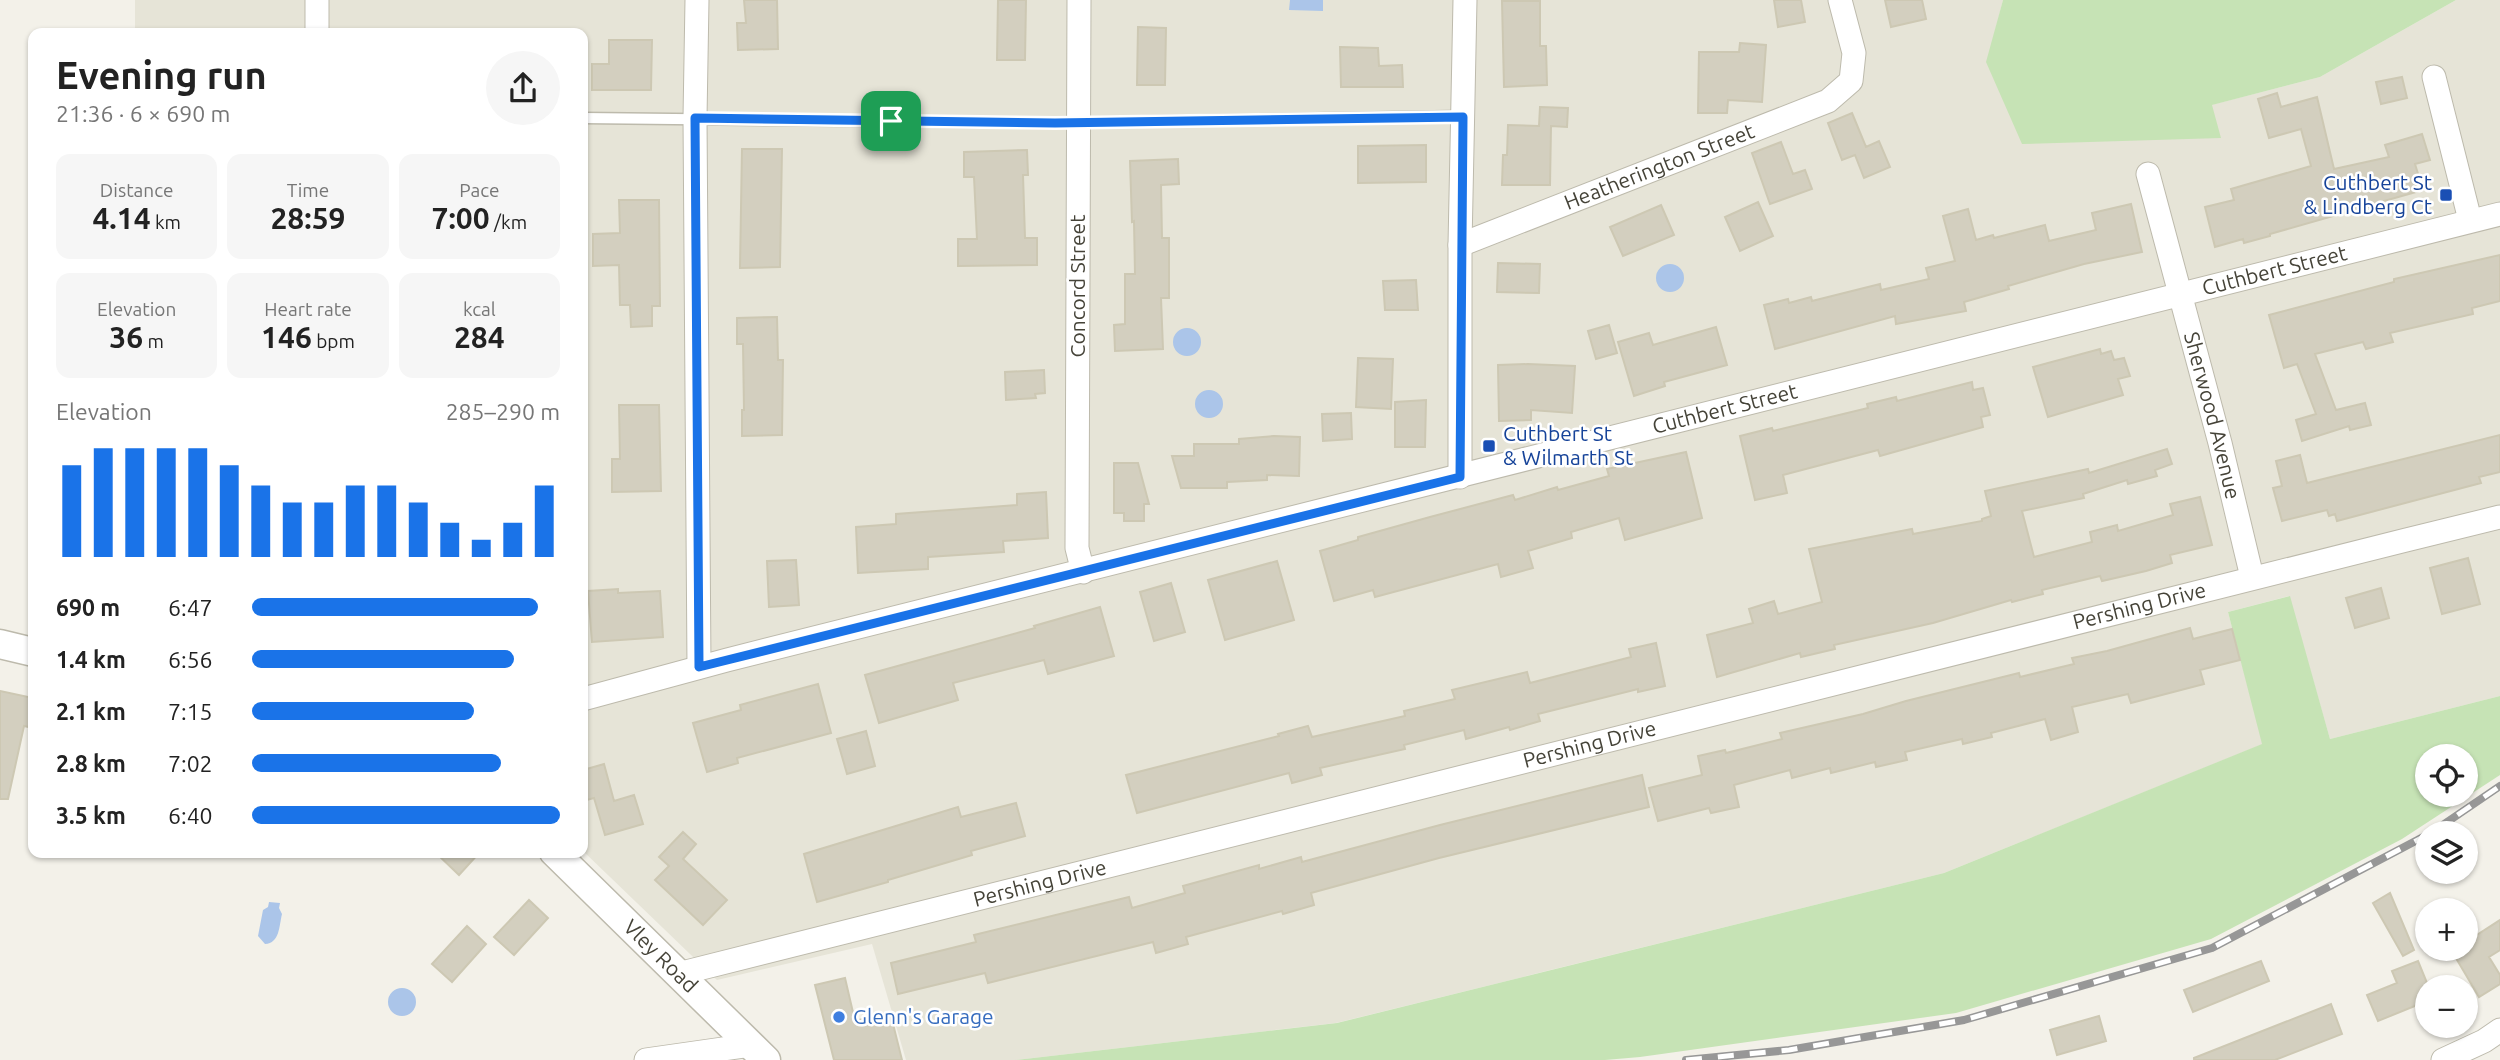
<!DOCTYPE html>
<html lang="en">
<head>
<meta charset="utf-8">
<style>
	body { margin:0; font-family:Ubuntu,sans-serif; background:#f6f6f6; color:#222; height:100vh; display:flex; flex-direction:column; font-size:26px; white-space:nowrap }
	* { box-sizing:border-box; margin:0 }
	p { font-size:23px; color:#767676 }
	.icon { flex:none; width:38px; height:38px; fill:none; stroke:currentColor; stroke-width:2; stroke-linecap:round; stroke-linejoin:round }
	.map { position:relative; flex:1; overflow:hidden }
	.panel { position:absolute; left:28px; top:28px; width:560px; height:830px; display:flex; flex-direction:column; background:#fff; border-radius:14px; box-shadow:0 2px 5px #0004 }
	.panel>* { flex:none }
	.controls { position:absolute; left:2415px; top:744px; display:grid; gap:14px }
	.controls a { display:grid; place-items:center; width:63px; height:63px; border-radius:50%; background:#fff; box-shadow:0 2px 5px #0004; font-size:35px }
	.pin { position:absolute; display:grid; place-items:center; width:60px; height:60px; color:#fff; margin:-30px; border-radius:14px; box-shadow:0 4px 10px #0006 }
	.round { display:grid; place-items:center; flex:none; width:74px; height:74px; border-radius:37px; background:#f6f6f6 }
	.headline { display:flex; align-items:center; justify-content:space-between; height:119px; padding:0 28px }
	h1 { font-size:38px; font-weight:600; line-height:52px }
	.metrics { display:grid; grid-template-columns:repeat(3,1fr); gap:10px; height:119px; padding:7px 28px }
	.metrics div { display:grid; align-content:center; border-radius:14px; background:#f6f6f6; text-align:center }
	.metrics b { font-size:30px; font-weight:600 }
	.metrics small { font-size:19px; font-weight:400 }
	.metrics p { font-size:19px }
	.chart { height:196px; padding:14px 28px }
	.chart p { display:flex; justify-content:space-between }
	.chart svg { width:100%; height:126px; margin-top:7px; stroke:#1a73e8; stroke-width:6 }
	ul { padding:0 28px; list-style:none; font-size:23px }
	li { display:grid; grid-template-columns:112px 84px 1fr; align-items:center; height:52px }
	li i { height:18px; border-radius:9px; background:#1a73e8 }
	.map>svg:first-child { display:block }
	.residential { fill:#e6e4d7 }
	.green { fill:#c6e3b5; fill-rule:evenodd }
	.water { fill:#abc5e9 }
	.building { fill:#d3cfbf; stroke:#cdc8b3; stroke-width:2 }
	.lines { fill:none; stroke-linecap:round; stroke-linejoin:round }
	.service-casing { stroke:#bdbaac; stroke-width:13 }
	.minor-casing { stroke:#bdbaac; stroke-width:25 }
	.tertiary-casing { stroke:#bdbaac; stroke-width:31 }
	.service { stroke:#fff; stroke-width:10 }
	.minor { stroke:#fff; stroke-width:23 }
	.tertiary { stroke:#fff; stroke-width:28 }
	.rail-casing { stroke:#979797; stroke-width:8 }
	.rail { stroke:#fff; stroke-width:5; stroke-dasharray:16; stroke-linecap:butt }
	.route-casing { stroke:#fff; stroke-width:14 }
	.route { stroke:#1a73e8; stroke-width:9 }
	.transit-dot { fill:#1a4fb4; stroke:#fff; stroke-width:2.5 }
	.shop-dot { fill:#3f7fe0; stroke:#fff; stroke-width:2.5 }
	.labels { text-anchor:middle; stroke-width:5; stroke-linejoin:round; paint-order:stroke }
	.street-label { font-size:21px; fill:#454338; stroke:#fff }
	.transit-label { font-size:21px; fill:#164399; stroke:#fff; text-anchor:end }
	.shop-label { font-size:21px; fill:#366cbe; stroke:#fff; text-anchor:start }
</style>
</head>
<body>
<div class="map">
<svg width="2500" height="1060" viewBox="0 0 2500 1060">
	<rect width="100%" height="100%" fill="#f3f1e9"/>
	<!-- residential -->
	<path class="residential" d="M 135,0 L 2003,0 L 1987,62 L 2220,137 L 2211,105 L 2320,77 L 2456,0 L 2500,0 L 2500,696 L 2330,739 L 2289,596 L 2228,612 L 2263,744 L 1944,873 L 1336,1023 L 1015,1060 L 906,1060 L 872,944 L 717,980 L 583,851 L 583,33 L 135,33 Z"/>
	<!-- green -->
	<path class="green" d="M 2003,0 L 2456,0 L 2320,77 L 2212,105 L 2221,138 L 2022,144 L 1986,62 Z
		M 2290,596 L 2330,739 L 2500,696 L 2500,775 L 2402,839 L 2211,939 L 1956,1013 L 1640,1057 L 1605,1060 L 1015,1060 L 1337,1023 L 1944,873 L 2262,744 L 2228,612 ZM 2427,756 L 2466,756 L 2466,794 L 2427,794 Z"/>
	<!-- water -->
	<path class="water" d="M 1290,0 L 1323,0 L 1323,11 L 1289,10 Z
		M1656 278a14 14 0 1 1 28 0a14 14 0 1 1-28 0Z
		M1173 342a14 14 0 1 1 28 0a14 14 0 1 1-28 0Z
		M1195 404a14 14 0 1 1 28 0a14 14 0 1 1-28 0Z
		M 269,902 L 280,903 L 279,908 L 282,914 C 279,926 280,943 265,944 L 258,936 L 263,910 L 268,907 Z
		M388 1002a14 14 0 1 1 28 0a14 14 0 1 1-28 0Z"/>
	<!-- building -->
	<path class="building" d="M 744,0 L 777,0 L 778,49 L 738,50 L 737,23 L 746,23 Z
		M 998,0 L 1026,0 L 1025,60 L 997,60 Z
		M 1774,0 L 1801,0 L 1805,22 L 1778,27 Z
		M 1885,0 L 1922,0 L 1926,19 L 1891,27 Z
		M 1502,1 L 1540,1 L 1540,46 L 1546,46 L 1547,85 L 1504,87 Z
		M 1138,27 L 1166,28 L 1165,85 L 1137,85 Z
		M 609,40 L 652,40 L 651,90 L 592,90 L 592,64 L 609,64 Z
		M 1740,43 L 1766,45 L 1762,102 L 1728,100 L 1727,113 L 1698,113 L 1699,52 L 1739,52 Z
		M 1340,47 L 1378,48 L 1379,66 L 1402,65 L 1403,87 L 1341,87 Z
		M 2402,77 L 2407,98 L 2381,104 L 2376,82 Z
		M 2277,93 L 2281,107 L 2317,97 L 2334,169 L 2389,157 L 2385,145 L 2422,134 L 2430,160 L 2415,164 L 2423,190 L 2384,201 L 2384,204 L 2361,208 L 2270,234 L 2270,236 L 2244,243 L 2243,239 L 2215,247 L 2205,207 L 2234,200 L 2231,189 L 2311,166 L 2301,129 L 2269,138 L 2258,99 Z
		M 1540,107 L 1568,108 L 1567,127 L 1551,126 L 1550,185 L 1502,185 L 1503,155 L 1507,155 L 1508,125 L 1539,126 Z
		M 1852,113 L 1866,147 L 1879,141 L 1890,167 L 1864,178 L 1855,155 L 1842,160 L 1828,123 Z
		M 1781,142 L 1793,174 L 1805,170 L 1812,189 L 1770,204 L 1752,153 Z
		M 1426,145 L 1426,182 L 1358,183 L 1358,146 Z
		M 742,149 L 782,149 L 780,267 L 740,268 Z
		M 1027,150 L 1028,175 L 1023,175 L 1025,238 L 1037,238 L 1037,265 L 958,266 L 958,239 L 977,239 L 974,177 L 964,177 L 964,152 Z
		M 1178,159 L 1179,184 L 1161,185 L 1162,238 L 1169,238 L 1169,298 L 1161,298 L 1163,349 L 1115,351 L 1114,325 L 1125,324 L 1125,274 L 1135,274 L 1134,221 L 1132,222 L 1130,161 Z
		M 619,200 L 659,200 L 660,306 L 652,306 L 652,326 L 631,327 L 630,305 L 620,305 L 619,265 L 593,266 L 593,234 L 620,233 Z
		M 1758,202 L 1773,236 L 1740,251 L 1725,217 Z
		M 2131,204 L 2142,252 L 2084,264 L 2008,286 L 2009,289 L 1964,302 L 1966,311 L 1896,324 L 1895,316 L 1775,349 L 1764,305 L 1788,299 L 1789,303 L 1811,297 L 1812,301 L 1880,284 L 1881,290 L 1929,279 L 1926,268 L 1955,261 L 1943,216 L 1968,209 L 1976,240 L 1993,235 L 1994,238 L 2045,225 L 2049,241 L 2096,230 L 2092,213 Z
		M 1661,205 L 1674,235 L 1623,256 L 1610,227 Z
		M 2500,255 L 2500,301 L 2472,308 L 2473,314 L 2390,333 L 2393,342 L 2366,349 L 2363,342 L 2315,354 L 2336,410 L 2365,403 L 2371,425 L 2350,430 L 2349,426 L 2302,441 L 2296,420 L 2316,414 L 2297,364 L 2284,368 L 2269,315 L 2394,282 L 2394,279 Z
		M 1498,263 L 1540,264 L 1539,293 L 1497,292 Z
		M 1416,280 L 1418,310 L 1385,310 L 1383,281 Z
		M 777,317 L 778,360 L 783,360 L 782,435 L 742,436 L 742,410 L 744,410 L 743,344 L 737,344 L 737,318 Z
		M 1609,325 L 1617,353 L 1596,359 L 1588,331 Z
		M 1716,327 L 1727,365 L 1664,382 L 1665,386 L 1634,396 L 1618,342 L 1649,333 L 1653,345 Z
		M 2100,349 L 2101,354 L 2111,351 L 2114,360 L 2124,358 L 2130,376 L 2118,379 L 2123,395 L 2048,417 L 2033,367 Z
		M 1358,358 L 1393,359 L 1391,409 L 1356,407 Z
		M 1528,364 L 1575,366 L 1572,413 L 1531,410 L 1531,420 L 1499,421 L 1498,365 Z
		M 1044,370 L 1045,393 L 1035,394 L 1036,398 L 1006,400 L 1005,372 Z
		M 1972,382 L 1973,390 L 1983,388 L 1990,415 L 1981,417 L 1983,427 L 1880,456 L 1878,450 L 1783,475 L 1787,493 L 1755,500 L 1740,436 L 1772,428 L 1773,431 L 1868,408 L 1867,404 L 1896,397 L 1897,401 Z
		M 1426,400 L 1425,447 L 1395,447 L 1395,402 Z
		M 619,405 L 659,405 L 661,491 L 612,492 L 612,459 L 620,459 Z
		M 1351,413 L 1352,439 L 1323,441 L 1322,414 Z
		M 2500,435 L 2500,472 L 2479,477 L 2481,483 L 2337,521 L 2335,514 L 2329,516 L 2327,510 L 2282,521 L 2273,488 L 2282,486 L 2276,461 L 2300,455 L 2307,483 Z
		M 1274,436 L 1300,437 L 1299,476 L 1267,475 L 1267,480 L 1227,482 L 1227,488 L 1181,488 L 1172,456 L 1194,456 L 1194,444 L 1239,444 L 1239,439 Z
		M 2167,449 L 2172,464 L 2155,470 L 2157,476 L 2128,484 L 2127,480 L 2083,494 L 2084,498 L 2022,511 L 2034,557 L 2092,542 L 2090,532 L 2117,525 L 2118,531 L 2173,515 L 2170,504 L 2200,497 L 2212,545 L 2170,555 L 2172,563 L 2146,571 L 2102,581 L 2100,576 L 2042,590 L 2043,594 L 2012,602 L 2011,600 L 1933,623 L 1834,645 L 1835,649 L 1801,657 L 1800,653 L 1717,677 L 1707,635 L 1753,623 L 1749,609 L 1774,601 L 1778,614 L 1822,602 L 1809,549 L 1912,529 L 1913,534 L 1982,521 L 1982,519 L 1991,516 L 1985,491 L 2088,469 L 2089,473 Z
		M 1686,452 L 1702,518 L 1625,540 L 1619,518 L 1571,532 L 1572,538 L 1528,551 L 1533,568 L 1501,577 L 1498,564 L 1375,597 L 1373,590 L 1334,601 L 1320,551 L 1358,540 L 1358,537 L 1430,517 L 1513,495 L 1515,500 L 1557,487 L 1558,490 L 1609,476 L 1607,469 Z
		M 1114,463 L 1138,463 L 1149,504 L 1144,504 L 1144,521 L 1124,521 L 1124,513 L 1114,513 Z
		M 1046,492 L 1048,538 L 1003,541 L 1004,552 L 928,557 L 928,569 L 858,573 L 856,527 L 896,524 L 896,514 L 1017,505 L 1017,494 Z
		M 2468,558 L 2480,604 L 2442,614 L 2430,568 Z
		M 796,560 L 799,605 L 769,607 L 767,561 Z
		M 1277,561 L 1294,620 L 1225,640 L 1208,580 Z
		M 1171,583 L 1185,632 L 1154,641 L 1140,592 Z
		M 2381,588 L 2389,618 L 2355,628 L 2346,598 Z
		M 618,589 L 618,593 L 660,591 L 663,637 L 592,642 L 588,591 Z
		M 1100,607 L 1114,656 L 1048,674 L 1044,660 L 953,683 L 958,700 L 879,723 L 865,675 L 1035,628 L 1034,626 Z
		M 2190,628 L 2193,639 L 2232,629 L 2240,660 L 2200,670 L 2204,684 L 2131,703 L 2128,694 L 2072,707 L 2078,732 L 2051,740 L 2045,719 L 1991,733 L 1992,737 L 1963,744 L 1962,739 L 1905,752 L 1907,760 L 1876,767 L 1875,762 L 1831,773 L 1830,768 L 1792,778 L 1790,770 L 1734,785 L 1739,807 L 1711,813 L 1709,808 L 1658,821 L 1649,788 L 1702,775 L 1698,756 L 1725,750 L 1726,753 L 1782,739 L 1780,733 L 1863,714 L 1906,701 L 2019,673 L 2020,677 L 2074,664 L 2072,658 L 2107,651 Z
		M 1656,643 L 1665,686 L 1638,692 L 1638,689 L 1538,714 L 1540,721 L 1510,730 L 1509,727 L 1466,739 L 1464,730 L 1404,745 L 1405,749 L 1320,768 L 1322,775 L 1292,783 L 1289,773 L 1137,813 L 1126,775 L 1279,736 L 1278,734 L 1308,726 L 1312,737 L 1405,716 L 1404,711 L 1455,699 L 1452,690 L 1527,672 L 1530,683 L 1631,657 L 1629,649 Z
		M 818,684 L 831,733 L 737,758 L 738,763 L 707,772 L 693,723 L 741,710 L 740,705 Z
		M 0,691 L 33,698 L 33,728 L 24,726 L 8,799 L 0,799 Z
		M 866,731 L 875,766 L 847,774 L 837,739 Z
		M 604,764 L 614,801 L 634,795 L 643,824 L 605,835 L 594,798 L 583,801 L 583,770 Z
		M 1642,775 L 1649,807 L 1439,858 L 1311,893 L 1314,905 L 1283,914 L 1282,911 L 1186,937 L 1188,944 L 1156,953 L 1153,942 L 988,983 L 985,973 L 898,994 L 891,963 L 976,942 L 974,935 L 1129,897 L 1132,908 L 1185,893 L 1183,886 L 1259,865 L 1259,869 L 1301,857 L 1302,862 L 1440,825 Z
		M 1016,803 L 1025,836 L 971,851 L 972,855 L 888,880 L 888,882 L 817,902 L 804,854 L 958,807 L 961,817 Z
		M 683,832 L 696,844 L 683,859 L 727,900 L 703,925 L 655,880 L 669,866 L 659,857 Z
		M 435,852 L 480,852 L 459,875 Z
		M 2390,893 L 2414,950 L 2403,956 L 2373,903 Z
		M 529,900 L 548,918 L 514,955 L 494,937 Z
		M 2500,920 L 2500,950 L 2489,957 L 2500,975 L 2500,984 L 2479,997 L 2450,948 L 2466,948 L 2466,942 Z
		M 467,926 L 486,944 L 452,982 L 432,964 Z
		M 2261,961 L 2269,981 L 2193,1012 L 2184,990 Z
		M 2418,961 L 2427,983 L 2427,1001 L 2378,1021 L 2367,995 L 2397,983 L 2392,971 Z
		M 845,978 L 855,1021 L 890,1012 L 902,1060 L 834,1060 L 815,985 Z
		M 2331,1004 L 2342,1034 L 2275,1060 L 2194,1060 L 2194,1058 Z
		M 2099,1016 L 2106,1041 L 2057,1055 L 2050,1030 Z"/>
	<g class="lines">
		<!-- service casing -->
		<g class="service-casing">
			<path id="service" d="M 583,118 L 1055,123 L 1463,116"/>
		</g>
		<!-- minor casing -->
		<g class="minor-casing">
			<g id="minor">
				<path d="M 697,0 L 695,118 L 699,667"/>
				<path d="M 1079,0 L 1077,548 L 1083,572"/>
				<path d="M 317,33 L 317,0"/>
				<path d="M 2434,77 L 2470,220"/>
				<path id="s1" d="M 2148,174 L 2220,443 L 2252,577"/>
				<path id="s2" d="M 1460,245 L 1828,101 L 1851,81 L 1854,53 L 1840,0"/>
				<path d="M 1460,477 L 1460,245 L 1465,0"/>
				<path id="s3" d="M 583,699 L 727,660 L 2500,214"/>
				<path id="s4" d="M 678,974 C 1286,823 1892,666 2500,517"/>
				<path d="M 646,1060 L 751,1045"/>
				<path d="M 2443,1060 L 2484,1041 L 2500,1030"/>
			</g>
		</g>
		<!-- tertiary casing -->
		<g class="tertiary-casing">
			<g id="tertiary">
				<path d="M 0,644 L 33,652"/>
				<path id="s5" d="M 554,852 L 766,1060"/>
			</g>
		</g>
		<!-- service -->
		<use href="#service" class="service"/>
		<!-- minor -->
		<use href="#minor" class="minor"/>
		<!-- tertiary -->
		<use href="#tertiary" class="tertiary"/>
		<!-- rail casing -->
		<g class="rail-casing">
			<path id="rail" d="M 2431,833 L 2500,786
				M 1686,1060 L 1789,1050 L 1964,1020 L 2212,948 L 2427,835"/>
		</g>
		<!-- rail -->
		<use href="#rail" class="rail"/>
	</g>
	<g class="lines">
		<!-- route casing -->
		<g class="route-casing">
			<path id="route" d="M 1463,117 L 1460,477 L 699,667 L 695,118 L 1055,123 Z"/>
		</g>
		<!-- route -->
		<use href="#route" class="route"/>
	</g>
	<!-- markers -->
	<g class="transit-dot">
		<rect x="2439" y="188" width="14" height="14" rx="3.5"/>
		<rect x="1482" y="439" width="14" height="14" rx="3.5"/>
	</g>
	<circle class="shop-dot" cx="839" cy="1017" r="7"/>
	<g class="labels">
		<!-- street labels -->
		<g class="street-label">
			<text dy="7" stroke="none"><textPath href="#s2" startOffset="214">Heatherington Street</textPath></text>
			<text dy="7" stroke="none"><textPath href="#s3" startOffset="1745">Cuthbert Street</textPath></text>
			<text transform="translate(1078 286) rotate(-90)" y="7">Concord Street</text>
			<text dy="7" stroke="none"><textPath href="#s3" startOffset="1178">Cuthbert Street</textPath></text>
			<text dy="7" stroke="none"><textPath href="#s1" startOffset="250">Sherwood Avenue</textPath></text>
			<text dy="7" stroke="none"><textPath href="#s4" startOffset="1507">Pershing Drive</textPath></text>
			<text dy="7" stroke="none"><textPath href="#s4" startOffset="940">Pershing Drive</textPath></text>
			<text dy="7" stroke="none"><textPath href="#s4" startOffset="373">Pershing Drive</textPath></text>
			<text dy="7" stroke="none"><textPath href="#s5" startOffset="149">Vley Road</textPath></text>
		</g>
		<!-- transit labels -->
		<g class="transit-label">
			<text x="2432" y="190">Cuthbert St<tspan x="2432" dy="24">&amp; Lindberg Ct</tspan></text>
			<text x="1503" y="441" text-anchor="start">Cuthbert St<tspan x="1503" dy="24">&amp; Wilmarth St</tspan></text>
		</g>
		<!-- shop labels -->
		<g class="shop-label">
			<text x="853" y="1024">Glenn's Garage</text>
		</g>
	</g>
</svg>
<div class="controls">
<a><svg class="icon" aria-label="locate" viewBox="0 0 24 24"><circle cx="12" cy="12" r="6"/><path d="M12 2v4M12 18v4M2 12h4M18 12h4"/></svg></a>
<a><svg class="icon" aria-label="layers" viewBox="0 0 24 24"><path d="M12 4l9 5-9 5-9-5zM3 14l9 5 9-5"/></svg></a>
<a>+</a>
<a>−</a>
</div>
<div class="pin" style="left:891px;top:121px;background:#1e9e55"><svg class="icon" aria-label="arrive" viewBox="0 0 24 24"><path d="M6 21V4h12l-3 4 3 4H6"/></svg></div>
<section class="panel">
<div class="headline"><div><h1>Evening run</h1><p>21:36 · 6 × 690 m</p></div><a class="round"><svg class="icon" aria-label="share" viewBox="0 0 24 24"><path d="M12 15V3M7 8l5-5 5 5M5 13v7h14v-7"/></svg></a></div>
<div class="metrics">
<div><p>Distance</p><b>4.14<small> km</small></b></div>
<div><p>Time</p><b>28:59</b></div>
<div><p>Pace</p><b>7:00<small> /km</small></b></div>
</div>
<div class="metrics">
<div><p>Elevation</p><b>36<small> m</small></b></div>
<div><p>Heart rate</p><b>146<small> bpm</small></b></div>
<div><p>kcal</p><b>284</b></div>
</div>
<div class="chart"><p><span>Elevation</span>285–290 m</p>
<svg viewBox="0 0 160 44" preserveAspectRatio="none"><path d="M5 44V12M15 44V6M25 44V6M35 44V6M45 44V6M55 44V12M65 44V19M75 44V25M85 44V25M95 44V19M105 44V19M115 44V25M125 44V32M135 44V38M145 44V32M155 44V19"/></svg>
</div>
<ul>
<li><b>690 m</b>6:47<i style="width:93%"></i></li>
<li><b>1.4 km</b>6:56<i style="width:85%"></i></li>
<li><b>2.1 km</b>7:15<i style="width:72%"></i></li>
<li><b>2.8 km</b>7:02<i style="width:81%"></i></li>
<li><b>3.5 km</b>6:40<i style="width:100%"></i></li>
</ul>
</section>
</div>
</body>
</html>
